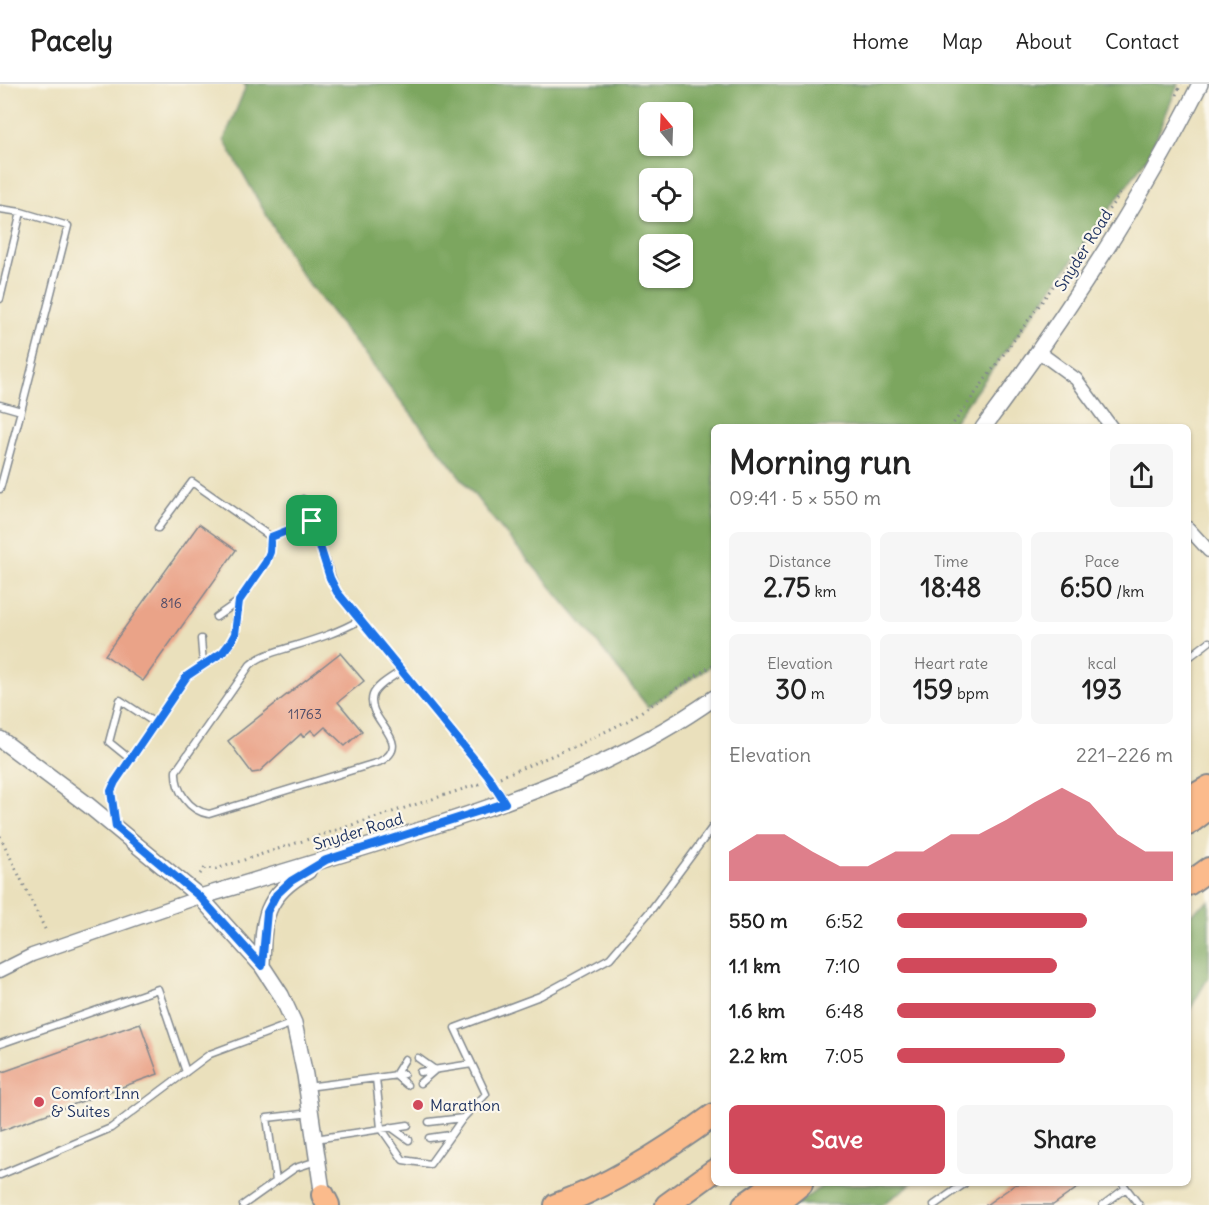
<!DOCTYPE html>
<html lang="en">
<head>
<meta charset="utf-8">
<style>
	body { margin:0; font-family:Delius,sans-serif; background:#f6f6f6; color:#222; height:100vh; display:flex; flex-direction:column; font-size:22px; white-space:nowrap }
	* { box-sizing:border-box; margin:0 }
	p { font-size:20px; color:#767676 }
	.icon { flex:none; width:33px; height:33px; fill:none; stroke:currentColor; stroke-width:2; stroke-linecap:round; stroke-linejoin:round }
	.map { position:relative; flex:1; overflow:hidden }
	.details { position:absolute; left:711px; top:340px; width:480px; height:762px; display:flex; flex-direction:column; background:#fff; border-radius:9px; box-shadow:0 2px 4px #0004 }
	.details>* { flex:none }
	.needle { width:39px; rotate:341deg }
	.fabs { position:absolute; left:639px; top:18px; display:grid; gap:12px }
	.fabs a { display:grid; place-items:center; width:54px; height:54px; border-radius:9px; background:#fff; box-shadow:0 2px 4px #0004; font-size:30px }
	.pin { position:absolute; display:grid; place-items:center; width:51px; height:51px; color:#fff; margin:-26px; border-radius:12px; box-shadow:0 3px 9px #0006 }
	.round { display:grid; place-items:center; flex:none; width:63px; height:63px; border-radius:9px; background:#f6f6f6 }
	.summary { display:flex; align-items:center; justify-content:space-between; height:102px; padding:0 18px }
	h1 { font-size:33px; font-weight:800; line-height:45px }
	.figures { display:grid; grid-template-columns:repeat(3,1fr); gap:9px; height:102px; padding:6px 18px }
	.figures div { display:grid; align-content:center; border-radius:9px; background:#f6f6f6; text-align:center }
	.figures b { font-size:26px; font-weight:800 }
	.figures small { font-size:16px; font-weight:400 }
	.figures p { font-size:16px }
	.chart { height:168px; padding:12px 18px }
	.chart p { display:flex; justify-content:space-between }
	.chart svg { width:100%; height:108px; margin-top:6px; fill:#d1495b; opacity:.7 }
	.primary-button { display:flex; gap:12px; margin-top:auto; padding:12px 18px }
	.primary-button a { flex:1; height:69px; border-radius:9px; background:#d1495b; color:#fff; font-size:24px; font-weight:800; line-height:69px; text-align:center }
	.primary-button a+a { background:#f6f6f6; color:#222 }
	ul { padding:0 18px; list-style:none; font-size:20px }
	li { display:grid; grid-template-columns:96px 72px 1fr; align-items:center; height:45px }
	li i { height:15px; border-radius:8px; background:#d1495b }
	header { display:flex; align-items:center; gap:36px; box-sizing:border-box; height:84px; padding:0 30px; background:#fff; border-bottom:2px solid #e0e0e0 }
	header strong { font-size:28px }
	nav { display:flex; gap:33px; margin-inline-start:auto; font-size:21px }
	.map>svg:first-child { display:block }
	.forest { fill:#7ca65f; stroke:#4c6a5e; stroke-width:1.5; fill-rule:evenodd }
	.building { fill:#eaa388 }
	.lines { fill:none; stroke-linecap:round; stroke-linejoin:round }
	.service-casing { stroke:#82888d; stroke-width:9 }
	.minor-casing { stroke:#82888d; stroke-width:15 }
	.tertiary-casing { stroke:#82888d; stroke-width:18 }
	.motorway-casing { stroke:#82888d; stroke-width:26 }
	.path { stroke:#82888d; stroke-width:3; stroke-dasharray:1.5 4.5; stroke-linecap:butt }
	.service { stroke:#fff; stroke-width:6 }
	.minor { stroke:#fff; stroke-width:12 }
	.tertiary { stroke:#fff; stroke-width:15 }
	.motorway { stroke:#fbbb8c; stroke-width:22 }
	.route-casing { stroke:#fff; stroke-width:12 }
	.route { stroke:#1a73e8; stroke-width:8 }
	.poi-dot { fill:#d1495b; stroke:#fbf7ec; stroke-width:2 }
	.labels { text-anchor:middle; stroke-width:4.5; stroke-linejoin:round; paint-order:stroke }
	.number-label { font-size:14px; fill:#4f4c68 }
	.street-label { font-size:16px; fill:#1b2f5e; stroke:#fbf7ec }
	.poi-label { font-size:16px; fill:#1b2f5e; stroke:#fbf7ec; text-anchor:start }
</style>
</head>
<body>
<header>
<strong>Pacely</strong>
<nav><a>Home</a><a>Map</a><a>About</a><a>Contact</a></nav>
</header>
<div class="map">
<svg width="1209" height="1121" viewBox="0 0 1209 1121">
	<rect width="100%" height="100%" fill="#fbf7ec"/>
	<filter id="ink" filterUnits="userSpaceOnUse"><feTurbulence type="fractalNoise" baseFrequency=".0167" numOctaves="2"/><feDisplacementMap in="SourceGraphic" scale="12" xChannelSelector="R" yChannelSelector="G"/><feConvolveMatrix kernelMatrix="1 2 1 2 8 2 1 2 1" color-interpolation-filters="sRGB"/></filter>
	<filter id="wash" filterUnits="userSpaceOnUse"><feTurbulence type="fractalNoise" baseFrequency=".008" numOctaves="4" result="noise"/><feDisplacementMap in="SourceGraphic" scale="24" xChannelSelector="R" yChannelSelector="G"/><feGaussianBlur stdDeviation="1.35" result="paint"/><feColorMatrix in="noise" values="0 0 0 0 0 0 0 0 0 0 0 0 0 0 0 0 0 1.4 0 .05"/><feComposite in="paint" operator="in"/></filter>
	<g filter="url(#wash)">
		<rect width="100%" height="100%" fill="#eae0bc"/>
		<!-- forest -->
		<path class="forest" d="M 244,0 L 1178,0 L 1150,70 L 950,343 L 714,344 L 714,580 L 648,623 L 589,548 L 490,431 L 296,183 L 224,56 L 246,2 ZM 650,28 L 682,28 L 682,62 L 650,62 ZM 650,94 L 682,94 L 682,128 L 650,128 ZM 650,160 L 682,160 L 682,194 L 650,194 Z
			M 1209,817 L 1209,892 L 1188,929 L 1188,832 Z
			M 825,1100 L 911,1100 L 882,1121 L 796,1121 Z"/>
		<g id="blocks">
			<!-- building -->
			<path class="building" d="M 199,440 L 236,466 L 143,597 L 105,571 Z
				M 340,569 L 364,597 L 338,618 L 362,647 L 345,662 L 325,643 L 316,651 L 311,646 L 303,653 L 301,650 L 259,688 L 252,689 L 228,657 Z
				M 140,939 L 158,990 L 0,1047 L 0,989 Z
				M 1016,1100 L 1083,1100 L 1053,1121 L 986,1121 Z"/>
		</g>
	</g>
	<g filter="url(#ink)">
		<use href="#blocks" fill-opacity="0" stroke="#82888d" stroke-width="1.5"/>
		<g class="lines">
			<!-- service casing -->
			<g class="service-casing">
				<path id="service" d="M 0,125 L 21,128
					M 0,215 L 21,128 L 68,142 L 21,327 L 0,321
					M 0,405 L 21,327
					M 303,415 L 337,508 L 488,692 L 505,718
					M 158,444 L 192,398 L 271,453
					M 216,533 L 239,517
					M 360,536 C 339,548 317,555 294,562 C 279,567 262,570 250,581 L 176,687 C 175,706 189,727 209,730 L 379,678 C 417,659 364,636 373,611 C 377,601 393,593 401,587
					M 201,555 L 203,580
					M 1188,574 L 1209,558
					M 130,675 L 109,658 L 120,616 L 155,639
					M 116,740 L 111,707 L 115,698 L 187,593 L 223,569 L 230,559 L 235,550 L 239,517 L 266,478 L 270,468 L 271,453 L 312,437
					M 0,960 L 158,905 L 186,988
					M 418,974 L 435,986 L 420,999
					M 405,975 L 395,991 L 407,1001
					M 420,988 L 472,980
					M 376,994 L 404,990
					M 307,1003 L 376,994 L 381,1044 L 403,1076 L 430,1080 L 463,1034
					M 429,1038 L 463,1034 L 486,1010 L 455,944 L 540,912 L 610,874 L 651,826 L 714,741
					M 391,1043 L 409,1056
					M 429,1054 L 450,1051
					M 315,1055 L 408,1041
					M 0,1091 L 111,1044 L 210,970 L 293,939
					M 276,1097 L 267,1034 L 311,1029
					M 1123,1100 L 1139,1121
					M 243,1121 L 295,1084 L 317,1077
					M 934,1121 L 964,1100
					M 1103,1121 L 1126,1104"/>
			</g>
			<!-- minor casing -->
			<g class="minor-casing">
				<path id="minor" d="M 1039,268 L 1076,295 L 1112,344
					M 1188,444 L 1209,467
					M 0,887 L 32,871 L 200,813"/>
			</g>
			<!-- tertiary casing -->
			<g class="tertiary-casing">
				<path id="tertiary" d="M 983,344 C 1064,235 1139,121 1200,0
					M 0,655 L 88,721 L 200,813 L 262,882 L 281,911 L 294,939 L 305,991 L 324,1120
					M 200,813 C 277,790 354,767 430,743 C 530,711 628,675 714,614
					M 262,882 C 263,835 264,811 308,787"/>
			</g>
			<!-- motorway casing -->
			<g class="motorway-casing">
				<path id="motorway" d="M 1188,715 L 1209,703
					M 1188,740 L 1209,724
					M 1188,800 L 1209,785
					M 323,1111 L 328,1121
					M 556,1121 C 612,1101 666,1066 714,1031
					M 667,1121 L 714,1087
					M 744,1121 L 774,1100
					M 775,1121 L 801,1100"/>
			</g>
			<!-- path -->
			<path class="path" d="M 1176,11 L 1181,0
				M 950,344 L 1120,110
				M 500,693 L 578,661 L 627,637 L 714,580
				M 0,752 L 46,847
				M 200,790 L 205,784 L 216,785 L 482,699"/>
			<!-- service -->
			<use href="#service" class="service"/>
			<!-- minor -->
			<use href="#minor" class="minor"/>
			<!-- tertiary -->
			<use href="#tertiary" class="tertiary"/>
			<!-- motorway -->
			<use href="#motorway" class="motorway"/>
		</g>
	</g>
	<g class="lines" filter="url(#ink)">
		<!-- route casing -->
		<g class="route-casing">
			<path id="route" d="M 312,437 L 330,494 L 337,508 L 488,692 L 505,719 L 326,776 L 291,797 L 276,811 L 267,828 L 262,882 L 200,813 L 116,743 L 111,707 L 115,698 L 187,592 L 223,568 L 230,559 L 235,550 L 239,517 L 266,478 L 270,468 L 271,453 Z"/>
		</g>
		<!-- route -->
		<use href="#route" class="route"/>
	</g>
	<!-- markers -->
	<g class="poi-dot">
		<circle cx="39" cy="1018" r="6"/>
		<circle cx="418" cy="1021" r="6"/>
	</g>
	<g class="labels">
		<!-- number labels -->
		<g class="number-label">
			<text x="171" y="524">816</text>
			<text x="305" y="635">11763</text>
		</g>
		<!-- street labels -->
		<g class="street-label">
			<text transform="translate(1083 166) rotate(-58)" y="6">Snyder Road</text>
			<text transform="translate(358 747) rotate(-17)" y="6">Snyder Road</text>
		</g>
		<!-- poi labels -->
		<g class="poi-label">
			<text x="51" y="1015">Comfort Inn<tspan x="51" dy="18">&amp; Suites</tspan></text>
			<text x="430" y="1027">Marathon</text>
		</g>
	</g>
</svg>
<div class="fabs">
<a><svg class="needle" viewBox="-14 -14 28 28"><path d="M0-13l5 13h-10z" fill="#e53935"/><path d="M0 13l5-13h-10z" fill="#767676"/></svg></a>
<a><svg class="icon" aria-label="locate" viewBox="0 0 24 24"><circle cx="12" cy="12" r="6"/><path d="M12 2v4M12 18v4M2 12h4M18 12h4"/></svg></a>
<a><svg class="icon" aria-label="layers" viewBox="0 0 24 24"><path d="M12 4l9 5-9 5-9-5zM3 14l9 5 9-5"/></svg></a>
</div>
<div class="pin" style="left:312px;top:437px;background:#1e9e55"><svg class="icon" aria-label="arrive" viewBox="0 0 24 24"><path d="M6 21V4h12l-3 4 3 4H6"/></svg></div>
<section class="details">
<div class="summary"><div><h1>Morning run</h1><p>09:41 · 5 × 550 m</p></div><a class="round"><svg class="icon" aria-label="share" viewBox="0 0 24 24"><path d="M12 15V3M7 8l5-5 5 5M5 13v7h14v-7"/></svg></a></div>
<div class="figures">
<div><p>Distance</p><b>2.75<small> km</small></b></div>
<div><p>Time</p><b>18:48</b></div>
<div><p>Pace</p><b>6:50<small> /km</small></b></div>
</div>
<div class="figures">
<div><p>Elevation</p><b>30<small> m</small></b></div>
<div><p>Heart rate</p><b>159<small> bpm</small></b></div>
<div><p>kcal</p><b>193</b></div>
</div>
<div class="chart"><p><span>Elevation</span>221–226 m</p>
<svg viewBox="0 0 160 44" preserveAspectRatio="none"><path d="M0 44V32L10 25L20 25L30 32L40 38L50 38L60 32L70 32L80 25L90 25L100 19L110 12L120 6L130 12L140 25L150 32L160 32V44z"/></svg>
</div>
<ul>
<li><b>550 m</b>6:52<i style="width:69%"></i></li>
<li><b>1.1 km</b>7:10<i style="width:58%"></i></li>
<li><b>1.6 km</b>6:48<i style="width:72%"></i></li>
<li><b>2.2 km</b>7:05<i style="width:61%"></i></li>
</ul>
<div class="primary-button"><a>Save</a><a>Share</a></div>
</section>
</div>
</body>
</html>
